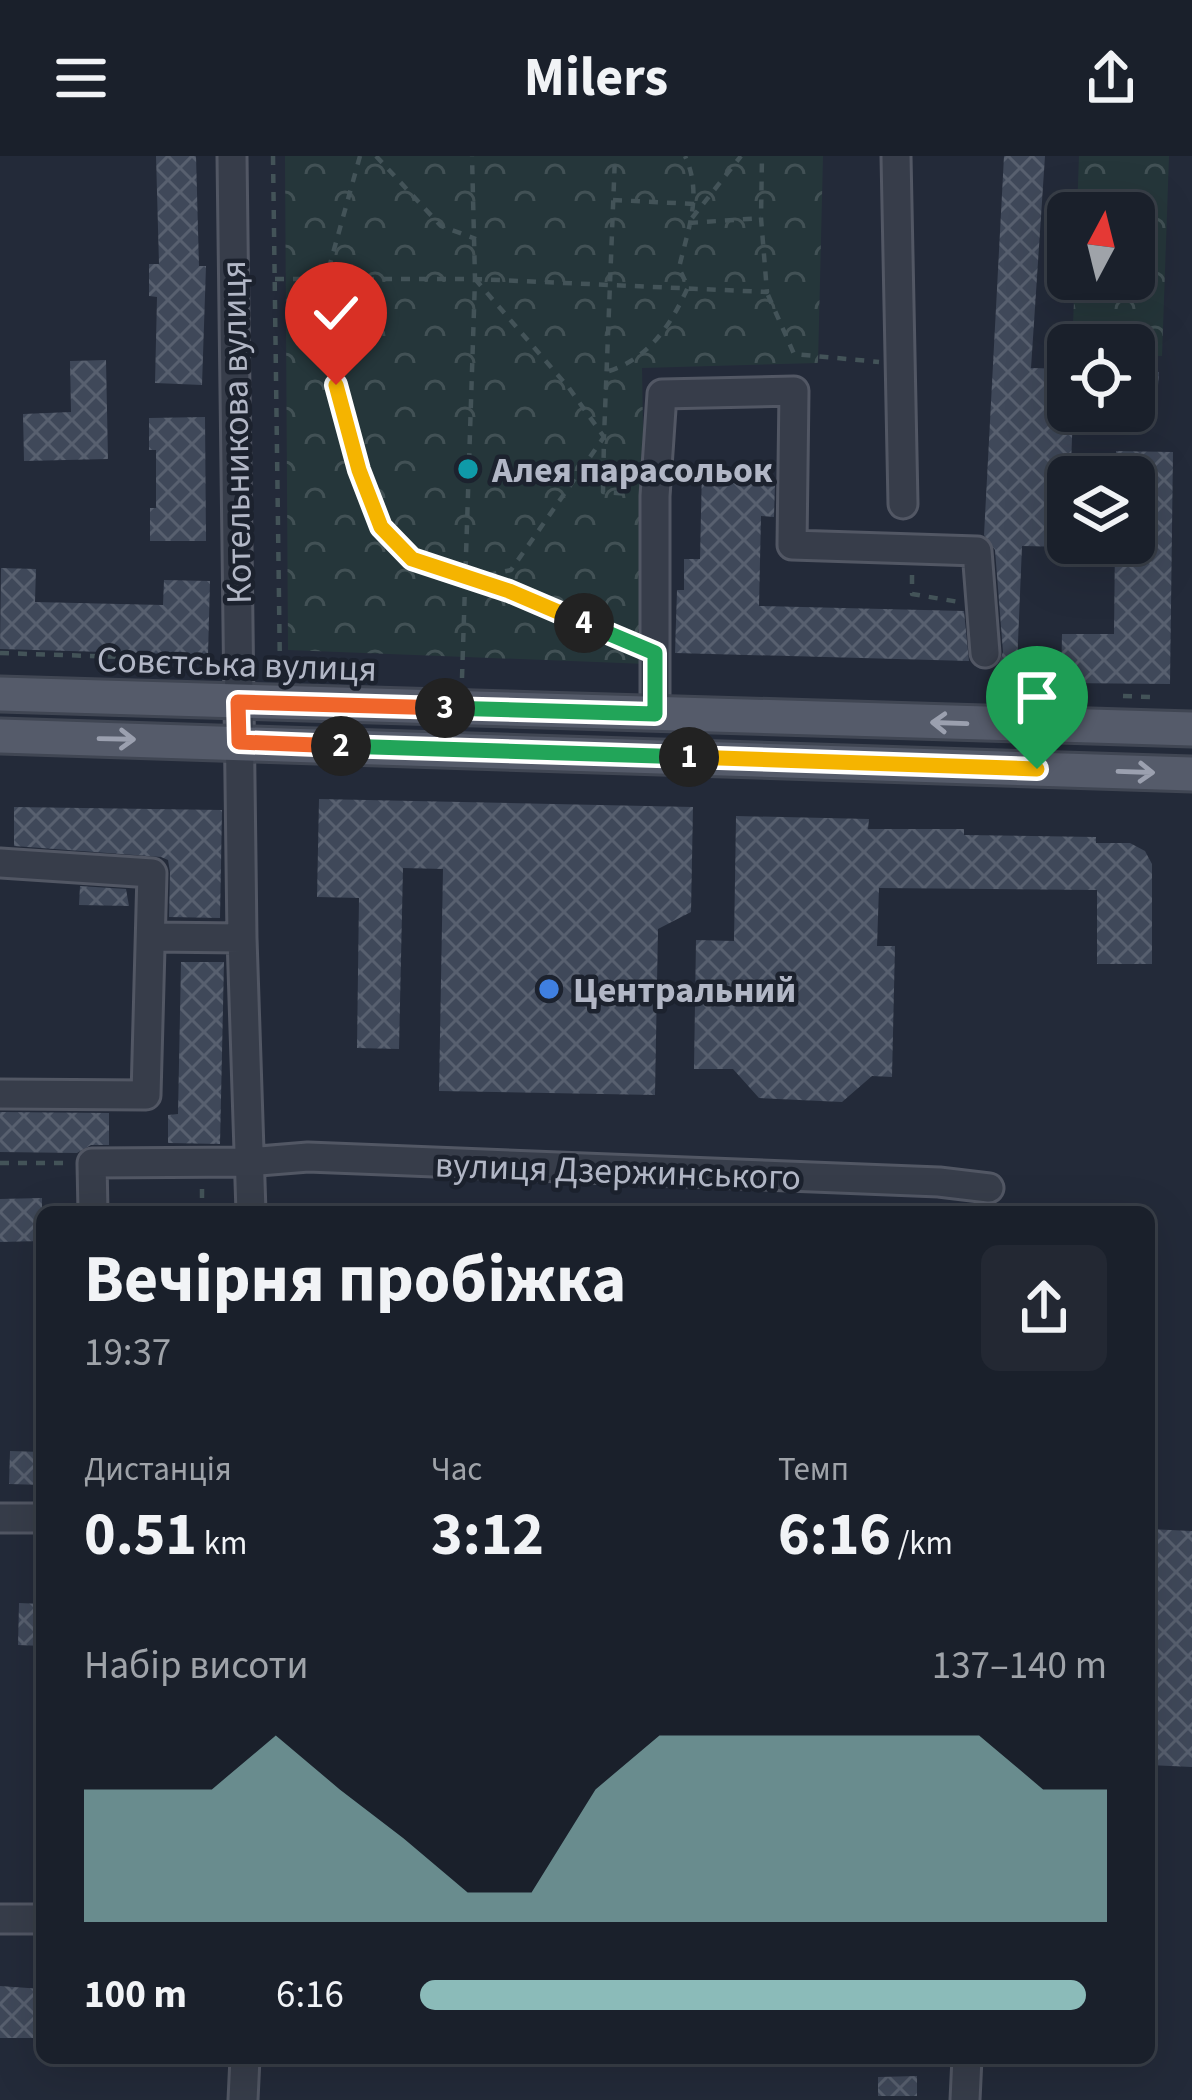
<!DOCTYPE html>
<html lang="uk">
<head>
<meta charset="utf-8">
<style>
	body { margin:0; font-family:"Source Sans 3",sans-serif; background:#232833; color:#f1f3f6; height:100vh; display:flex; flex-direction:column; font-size:45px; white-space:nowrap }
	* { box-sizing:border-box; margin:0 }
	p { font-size:39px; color:#9fa3a9 }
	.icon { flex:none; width:66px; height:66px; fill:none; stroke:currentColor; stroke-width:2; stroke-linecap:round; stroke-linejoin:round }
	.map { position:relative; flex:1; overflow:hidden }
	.drawer { position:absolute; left:36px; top:1050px; width:1119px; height:858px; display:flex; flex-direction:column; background:#1a202b; border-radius:18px; box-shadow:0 12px 48px #0002,0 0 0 3px #383e47 }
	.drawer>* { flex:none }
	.needle { width:78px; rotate:7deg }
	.controls { position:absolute; left:1047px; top:36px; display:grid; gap:24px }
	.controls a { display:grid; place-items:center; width:108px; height:108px; border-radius:18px; background:#1a202b; box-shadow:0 12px 48px #0002,0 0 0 3px #383e47; font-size:60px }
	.pin { position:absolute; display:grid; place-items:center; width:102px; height:102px; color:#fff; margin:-123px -51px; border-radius:50% 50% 50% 0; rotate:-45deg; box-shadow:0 0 12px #0007 }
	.pin .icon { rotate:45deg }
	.km { position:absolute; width:60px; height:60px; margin:-30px; border-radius:50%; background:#222; color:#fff; font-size:33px; line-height:60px; text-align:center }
	.round { display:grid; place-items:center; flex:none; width:126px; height:126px; border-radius:18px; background:#232833 }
	.headline { display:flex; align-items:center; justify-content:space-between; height:204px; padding:0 48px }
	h1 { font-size:66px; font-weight:700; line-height:90px }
	.stats { display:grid; grid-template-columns:repeat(3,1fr); gap:18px; height:204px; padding:12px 48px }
	.stats div { display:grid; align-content:center }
	.stats b { font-size:60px; font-weight:700 }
	.stats small { font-size:33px; font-weight:400 }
	.stats p { font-size:33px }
	.chart { height:336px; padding:24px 48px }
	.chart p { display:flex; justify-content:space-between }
	.chart svg { width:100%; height:216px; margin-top:12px; fill:#8bbbb9; opacity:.7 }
	ul { padding:0 48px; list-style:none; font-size:39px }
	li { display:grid; grid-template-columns:192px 144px 1fr; align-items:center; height:90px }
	li i { height:30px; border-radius:15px; background:#8bbbb9 }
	header { display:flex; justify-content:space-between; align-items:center; height:156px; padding:0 48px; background:#1a202b; font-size:54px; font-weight:700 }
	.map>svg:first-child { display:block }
	.park { fill:url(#park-crowns) }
	.building { fill:url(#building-cross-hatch) }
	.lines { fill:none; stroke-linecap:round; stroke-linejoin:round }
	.minor-casing { stroke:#525764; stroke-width:33 }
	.major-casing { stroke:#404653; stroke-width:39 }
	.path { stroke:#435358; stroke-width:4.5; stroke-dasharray:9 9; stroke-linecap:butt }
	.minor { stroke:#373d4a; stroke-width:27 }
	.major { stroke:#555b6a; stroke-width:33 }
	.oneway { stroke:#9ba0af }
	.split-1-casing { stroke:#fff; stroke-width:24 }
	.split-2-casing { stroke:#fff; stroke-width:24 }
	.split-3-casing { stroke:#fff; stroke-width:24 }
	.split-4-casing { stroke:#fff; stroke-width:24 }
	.split-5-casing { stroke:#fff; stroke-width:24 }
	.split-1 { stroke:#f5b400; stroke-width:15 }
	.split-2 { stroke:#22a559; stroke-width:15 }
	.split-3 { stroke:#f0652b; stroke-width:15 }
	.split-4 { stroke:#22a559; stroke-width:15 }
	.split-5 { stroke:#f5b400; stroke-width:15 }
	.culture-dot { fill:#0f9aa8; stroke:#1c222e; stroke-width:4.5 }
	.shop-dot { fill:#3f7fe0; stroke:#1c222e; stroke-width:4.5 }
	.labels { text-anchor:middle; stroke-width:9; stroke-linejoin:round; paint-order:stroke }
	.street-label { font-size:36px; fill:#b2b7c6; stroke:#1c222e }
	.poi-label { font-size:36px; font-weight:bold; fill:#b2b7c6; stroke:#1c222e; text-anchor:start }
</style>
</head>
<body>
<header><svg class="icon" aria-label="menu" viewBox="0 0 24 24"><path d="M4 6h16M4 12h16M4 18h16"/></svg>Milers<svg class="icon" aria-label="share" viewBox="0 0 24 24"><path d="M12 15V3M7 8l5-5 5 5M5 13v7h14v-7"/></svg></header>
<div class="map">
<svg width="1192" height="1944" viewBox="0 0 1192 1944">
	<defs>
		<pattern id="park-crowns" width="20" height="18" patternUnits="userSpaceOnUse" patternTransform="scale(3)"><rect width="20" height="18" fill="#25363a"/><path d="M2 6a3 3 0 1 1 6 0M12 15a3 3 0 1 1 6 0" fill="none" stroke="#425155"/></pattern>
		<pattern id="building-cross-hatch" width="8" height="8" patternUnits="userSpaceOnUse" patternTransform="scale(3)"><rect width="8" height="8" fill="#3f4859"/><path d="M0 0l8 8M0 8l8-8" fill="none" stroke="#58606f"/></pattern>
	</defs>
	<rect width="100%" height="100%" fill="#232a39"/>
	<!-- park -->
	<path class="park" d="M 285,0 L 823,0 L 818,207 L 642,212 L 647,508 L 288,494 Z
		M 1079,0 L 1169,0 L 1162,200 L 1134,199 L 1134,189 L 1072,189 L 1075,123 L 1134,123 L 1134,57 L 1077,57 Z"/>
	<!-- building -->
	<path class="building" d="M 156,0 L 196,0 L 199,110 L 206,110 L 202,229 L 155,227 L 157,141 L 149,140 L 149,108 L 159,108 Z
		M 1004,0 L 1045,0 L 1031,212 L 1068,213 L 1068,255 L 1073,255 L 1068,391 L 1022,390 L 1017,510 L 998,509 L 1003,496 L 995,394 L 984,379 Z
		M 106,204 L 108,303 L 24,305 L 23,258 L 71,256 L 70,205 Z
		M 1134,215 L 1159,216 L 1157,243 L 1134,242 Z
		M 205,261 L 206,385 L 150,385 L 150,352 L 156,352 L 156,294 L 149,294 L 149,262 Z
		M 1116,295 L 1173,296 L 1170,528 L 1061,527 L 1062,478 L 1114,478 L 1115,387 L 1134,387 L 1134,321 L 1116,321 Z
		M 702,312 L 731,313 L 730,327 L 775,328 L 774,361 L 761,360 L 759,450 L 964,455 L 969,505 L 675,497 L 677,434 L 684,434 L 684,403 L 700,403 Z
		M 1,412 L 36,413 L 35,446 L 163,449 L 164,424 L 210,425 L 208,499 L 0,493 Z
		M 319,643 L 693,651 L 691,756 L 658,773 L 655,939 L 439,935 L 443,713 L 403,712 L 399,893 L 357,892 L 359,742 L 317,741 Z
		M 14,651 L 222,654 L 220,762 L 169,761 L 170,716 L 168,704 L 161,701 L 14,690 Z
		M 736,660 L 869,663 L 868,673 L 964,673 L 964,679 L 1096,681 L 1096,687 L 1130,687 L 1145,695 L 1152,708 L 1152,808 L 1097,808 L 1097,734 L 879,732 L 877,790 L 895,790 L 892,921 L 872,920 L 842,946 L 759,942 L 733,913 L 694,913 L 696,784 L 734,785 Z
		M 80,730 L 126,733 L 129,750 L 79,749 Z
		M 181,806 L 224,806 L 220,988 L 168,987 L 168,959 L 178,958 Z
		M 0,956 L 109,957 L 109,989 L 91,989 L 77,997 L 0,996 Z
		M 42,1042 L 42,1085 L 0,1086 L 0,1043 Z
		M 10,1295 L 42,1296 L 42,1329 L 9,1328 Z
		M 1149,1373 L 1192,1375 L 1192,1611 L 1149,1609 Z
		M 19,1447 L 42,1448 L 42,1490 L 18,1489 Z
		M 0,1830 L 42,1833 L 42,1882 L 0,1882 Z
		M 917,1920 L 917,1940 L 878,1940 L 878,1921 Z"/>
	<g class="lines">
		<!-- minor casing -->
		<g class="minor-casing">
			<path id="minor" d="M 232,0 L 242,782 L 251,1056
				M 896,0 L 903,348
				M 655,558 L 655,340 L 662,238 L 794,235 L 792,389 L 977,395 L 985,497
				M 0,707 L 152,717 L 146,939 L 0,938
				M 152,781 L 242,782
				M 93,1056 L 92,1007 L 247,1006 L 308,1001 L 939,1026 L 989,1032
				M 0,1362 L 42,1362
				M 0,1763 L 42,1763
				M 243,1944 L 245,1902
				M 965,1944 L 967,1902"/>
		</g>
		<!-- major casing -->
		<g class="major-casing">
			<path id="major" d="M 0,538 L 1192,573
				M 0,580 L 1192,618"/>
		</g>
		<!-- path -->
		<path class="path" d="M 273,0 L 280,516
			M 360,0 L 325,126 L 336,229 L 359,313 L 381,371 L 412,403 L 466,424 L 509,435 L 629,486
			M 376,0 L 441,70 L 476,83
			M 613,44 L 695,48
			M 692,62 L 741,0
			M 689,67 L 761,62
			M 275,123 L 475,123 L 767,136 L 761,62 L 762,0
			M 475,123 L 569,232 L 604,281 L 603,336 L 631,338
			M 768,139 L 794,198 L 879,206
			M 609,215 C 649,202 671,169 688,131 L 679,112 C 688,72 703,39 685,0
			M 912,419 L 912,438 L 959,446
			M 470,423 L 511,414 L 604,281 L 615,0
			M 0,497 L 213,504 L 213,501
			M 462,522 L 475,123 L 472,0
			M 1123,540 L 1150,541
			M 0,1007 L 68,1007
			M 202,1033 L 202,1056"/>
		<!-- minor -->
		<use href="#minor" class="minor"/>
		<!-- major -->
		<use href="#major" class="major"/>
	</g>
	<!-- one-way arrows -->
	<defs><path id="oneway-shaft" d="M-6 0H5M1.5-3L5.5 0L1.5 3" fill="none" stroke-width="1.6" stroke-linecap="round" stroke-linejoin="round" transform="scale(3)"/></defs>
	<g class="oneway">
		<use href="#oneway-shaft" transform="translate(949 567) rotate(-178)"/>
		<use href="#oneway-shaft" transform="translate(117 583) rotate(1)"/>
		<use href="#oneway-shaft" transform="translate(1136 616) rotate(2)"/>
	</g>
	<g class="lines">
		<!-- split-1 casing -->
		<g class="split-1-casing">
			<path id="split-1" d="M 689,601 L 1037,613"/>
		</g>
		<!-- split-2 casing -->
		<g class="split-2-casing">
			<path id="split-2" d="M 341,590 L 689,601"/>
		</g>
		<!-- split-3 casing -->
		<g class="split-3-casing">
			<path id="split-3" d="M 341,590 L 239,586 L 238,546 L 445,552"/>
		</g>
		<!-- split-4 casing -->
		<g class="split-4-casing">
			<path id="split-4" d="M 445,552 L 655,558 L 655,497 L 584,467"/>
		</g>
		<!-- split-5 casing -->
		<g class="split-5-casing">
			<path id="split-5" d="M 336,229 L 359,314 L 381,371 L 412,403 L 509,435 L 584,467"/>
		</g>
		<!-- split-1 -->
		<use href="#split-1" class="split-1"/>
		<!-- split-2 -->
		<use href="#split-2" class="split-2"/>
		<!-- split-3 -->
		<use href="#split-3" class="split-3"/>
		<!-- split-4 -->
		<use href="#split-4" class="split-4"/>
		<!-- split-5 -->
		<use href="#split-5" class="split-5"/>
	</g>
	<!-- markers -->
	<circle class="culture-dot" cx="468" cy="313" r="12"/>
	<circle class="shop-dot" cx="549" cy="833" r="12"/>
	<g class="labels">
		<!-- street labels -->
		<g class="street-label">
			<text transform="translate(235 276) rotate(-91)" y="13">Котельникова вулиця</text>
			<text transform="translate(237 507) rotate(2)" y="13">Совєтська вулиця</text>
			<text transform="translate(618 1014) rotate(2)" y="13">вулиця Дзержинського</text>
		</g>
		<!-- poi labels -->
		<g class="poi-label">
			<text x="492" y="326">Алея парасольок</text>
			<text x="573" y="846">Центральний</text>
		</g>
	</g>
</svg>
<div class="controls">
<a><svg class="needle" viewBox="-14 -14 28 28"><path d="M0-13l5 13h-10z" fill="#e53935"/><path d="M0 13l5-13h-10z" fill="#9fa3a9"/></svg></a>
<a><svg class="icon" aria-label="locate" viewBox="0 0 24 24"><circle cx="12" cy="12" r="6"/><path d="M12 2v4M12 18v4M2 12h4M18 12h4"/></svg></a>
<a><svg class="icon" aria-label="layers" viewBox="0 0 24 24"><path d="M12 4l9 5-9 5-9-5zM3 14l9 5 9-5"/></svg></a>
</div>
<div class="pin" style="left:1037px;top:613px;background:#1e9e55"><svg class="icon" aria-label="arrive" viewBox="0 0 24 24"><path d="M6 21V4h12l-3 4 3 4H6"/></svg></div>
<div class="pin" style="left:336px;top:229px;background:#d93025"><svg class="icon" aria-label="check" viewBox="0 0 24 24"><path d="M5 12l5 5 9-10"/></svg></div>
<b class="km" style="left:689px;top:601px">1</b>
<b class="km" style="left:341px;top:590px">2</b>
<b class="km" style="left:445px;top:552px">3</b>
<b class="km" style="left:584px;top:467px">4</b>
<section class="drawer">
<div class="headline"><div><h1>Вечірня пробіжка</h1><p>19:37</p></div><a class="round"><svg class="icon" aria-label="share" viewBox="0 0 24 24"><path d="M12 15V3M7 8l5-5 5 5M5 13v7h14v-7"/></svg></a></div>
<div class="stats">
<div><p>Дистанція</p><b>0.51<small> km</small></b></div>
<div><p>Час</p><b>3:12</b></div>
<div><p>Темп</p><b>6:16<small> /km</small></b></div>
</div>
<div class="chart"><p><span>Набір висоти</span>137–140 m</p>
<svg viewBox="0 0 160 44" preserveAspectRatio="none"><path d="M0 44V17L10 17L20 17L30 6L40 17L50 27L60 38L70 38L80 17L90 6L100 6L110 6L120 6L130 6L140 6L150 17L160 17V44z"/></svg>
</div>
<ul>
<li><b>100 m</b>6:16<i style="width:97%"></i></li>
</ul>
</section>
</div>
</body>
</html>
